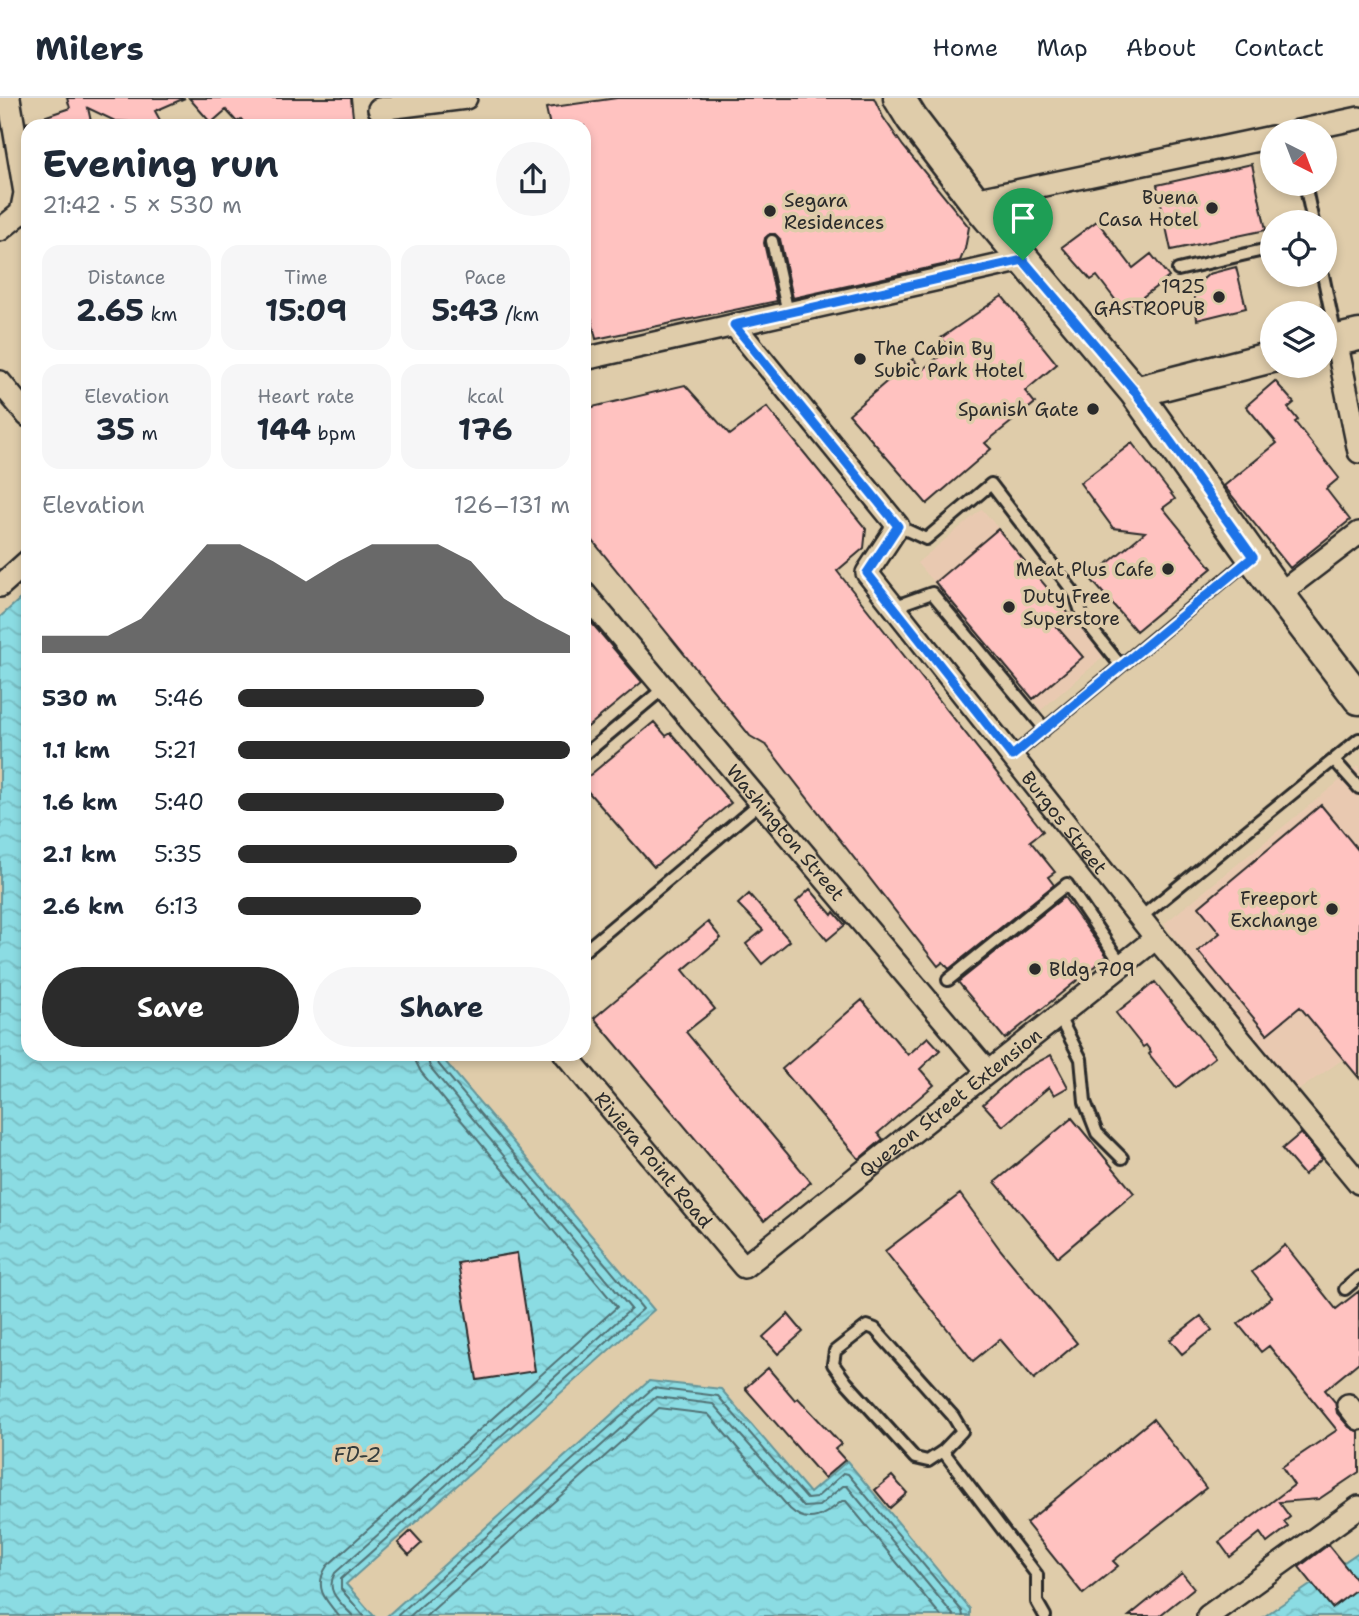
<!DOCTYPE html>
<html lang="en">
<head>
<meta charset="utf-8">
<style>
	body { margin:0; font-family:"Shantell Sans",sans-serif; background:#f6f6f7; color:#1f2937; height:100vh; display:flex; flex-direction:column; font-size:26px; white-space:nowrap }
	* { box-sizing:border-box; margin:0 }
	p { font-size:23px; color:#747a83 }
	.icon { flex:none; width:38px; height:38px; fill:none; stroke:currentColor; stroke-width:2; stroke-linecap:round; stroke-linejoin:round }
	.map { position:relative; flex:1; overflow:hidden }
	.panel { position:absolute; left:21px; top:21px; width:570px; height:942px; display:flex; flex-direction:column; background:#fff; border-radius:21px; box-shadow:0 4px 10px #0003 }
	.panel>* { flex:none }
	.needle { width:46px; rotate:138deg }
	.buttons { position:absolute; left:1260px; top:21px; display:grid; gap:14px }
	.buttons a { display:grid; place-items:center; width:77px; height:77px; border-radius:50%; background:#fff; box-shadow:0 4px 10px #0003; font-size:35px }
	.pin { position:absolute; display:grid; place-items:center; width:60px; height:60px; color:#fff; margin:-72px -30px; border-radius:50% 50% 50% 0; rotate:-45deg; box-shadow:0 0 7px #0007 }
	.pin .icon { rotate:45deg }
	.round { display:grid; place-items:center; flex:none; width:74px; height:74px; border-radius:37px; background:#f6f6f7 }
	.overview { display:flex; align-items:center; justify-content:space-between; height:119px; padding:0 21px }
	h1 { font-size:38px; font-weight:700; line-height:52px }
	.figures { display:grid; grid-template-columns:repeat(3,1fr); gap:10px; height:119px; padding:7px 21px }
	.figures div { display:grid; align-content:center; border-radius:18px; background:#f6f6f7; text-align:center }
	.figures b { font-size:30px; font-weight:700 }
	.figures small { font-size:19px; font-weight:400 }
	.figures p { font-size:19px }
	.chart { height:196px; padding:14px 21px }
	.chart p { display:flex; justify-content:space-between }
	.chart svg { width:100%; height:126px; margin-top:7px; fill:#2b2b2b; opacity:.7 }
	.action { display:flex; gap:14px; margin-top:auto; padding:14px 21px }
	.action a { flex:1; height:80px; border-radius:42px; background:#2b2b2b; color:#fff; font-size:28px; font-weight:700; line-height:80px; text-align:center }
	.action a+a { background:#f6f6f7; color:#1f2937 }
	ul { padding:0 21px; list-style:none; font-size:23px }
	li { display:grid; grid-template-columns:112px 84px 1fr; align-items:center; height:52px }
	li i { height:18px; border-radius:9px; background:#2b2b2b }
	header { display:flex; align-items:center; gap:42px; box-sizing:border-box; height:98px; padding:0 35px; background:#fff; border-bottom:2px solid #e0e1e3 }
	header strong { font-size:33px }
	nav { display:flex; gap:38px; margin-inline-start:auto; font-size:24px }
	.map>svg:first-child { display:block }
	.built { fill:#e9c9b1 }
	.water { fill:url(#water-waves); stroke:#659599; stroke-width:2 }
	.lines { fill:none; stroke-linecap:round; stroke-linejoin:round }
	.shore { stroke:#517275; stroke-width:2 }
	.building { fill:#ffc2c0; stroke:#2b2b2b; stroke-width:2 }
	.lane-casing { stroke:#2b2b2b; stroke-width:16 }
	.street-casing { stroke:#2b2b2b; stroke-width:26 }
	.secondary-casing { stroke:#2b2b2b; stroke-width:35 }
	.lane { stroke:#dfccaa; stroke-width:10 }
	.street { stroke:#dfccaa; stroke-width:21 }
	.secondary { stroke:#dfccaa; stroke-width:30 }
	.route-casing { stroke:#fff; stroke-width:14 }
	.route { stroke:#1a73e8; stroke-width:9 }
	.poi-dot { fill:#2b2b2b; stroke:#dfccaa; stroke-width:2.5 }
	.labels { text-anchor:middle; stroke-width:7; stroke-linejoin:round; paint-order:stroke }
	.poi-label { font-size:19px; fill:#2b2b2b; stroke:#dfccaa; text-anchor:end }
	.street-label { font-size:19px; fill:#2b2b2b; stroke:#dfccaa }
	.water-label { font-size:21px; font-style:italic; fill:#353d3d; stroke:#dfccaa }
</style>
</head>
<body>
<header>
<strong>Milers</strong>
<nav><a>Home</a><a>Map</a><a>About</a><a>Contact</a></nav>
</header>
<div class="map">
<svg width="1359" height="1518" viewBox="0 0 1359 1518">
	<defs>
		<pattern id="water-waves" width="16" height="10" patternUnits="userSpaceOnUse" patternTransform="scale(1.75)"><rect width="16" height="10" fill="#8bdce3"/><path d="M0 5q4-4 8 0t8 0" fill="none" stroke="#78bdc3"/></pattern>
	</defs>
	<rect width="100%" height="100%" fill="#dfccaa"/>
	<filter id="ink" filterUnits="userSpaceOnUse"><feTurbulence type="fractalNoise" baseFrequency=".0143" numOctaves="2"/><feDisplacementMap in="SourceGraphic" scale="14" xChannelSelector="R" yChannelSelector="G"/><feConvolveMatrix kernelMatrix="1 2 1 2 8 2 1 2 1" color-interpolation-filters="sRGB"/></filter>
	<g filter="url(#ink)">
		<!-- built -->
		<path class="built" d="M 982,411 L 1101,553 L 1103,559 L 1041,612 L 917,465 Z
			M 1359,667 L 1359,950 L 1293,996 L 1164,826 Z"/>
		<!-- water -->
		<path class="water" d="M 28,494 L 28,956 L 439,956 L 654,1212 L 346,1486 L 374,1518 L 0,1518 L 0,519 Z
			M 649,1283 L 721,1291 L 810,1395 L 847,1363 L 970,1511 L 970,1518 L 387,1518 Z
			M 1359,1454 L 1359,1518 L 1265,1518 L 1269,1515 Z"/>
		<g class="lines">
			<!-- shore -->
			<path class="shore" d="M 339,1518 C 325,1502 313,1489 327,1468 L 617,1209 L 421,974 L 416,964 L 415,956
				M 353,1518 C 341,1505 324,1493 335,1475 L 631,1211 L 430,969 L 426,956
				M 364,1518 L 341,1491 L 341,1481 L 643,1211 L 436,963 L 435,956
				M 397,1518 L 653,1290 L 718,1298 L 807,1401 L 816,1400 L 844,1375 L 848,1376 L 962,1513 L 963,1518
				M 410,1518 L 656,1299 L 713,1306 L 804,1409 L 819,1408 L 843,1388 L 847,1388 L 954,1518
				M 426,1518 L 659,1310 L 708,1316 L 790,1411 C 809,1429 825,1417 842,1403 L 846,1403 L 941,1518"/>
		</g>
		<!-- building -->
		<path class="building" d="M 67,0 L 185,0 L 155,13 L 162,26 L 115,23 L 88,10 L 92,28 L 27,28 L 26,25 L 70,10 Z
			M 189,0 L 351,0 L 354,28 L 247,28 L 241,21 L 237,24 L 226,12 L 211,25 Z
			M 617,0 L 874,0 L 883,19 L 903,48 L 969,129 L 965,151 L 960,163 L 793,200 L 780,141 L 775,136 L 770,136 L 765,140 L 764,145 L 777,203 L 596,241 L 584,188 L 584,28 L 550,28 L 546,10 Z
			M 1252,66 L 1266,132 L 1171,152 L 1157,87 Z
			M 1097,123 L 1133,170 L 1151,156 L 1169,179 L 1124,213 L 1097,178 L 1091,182 L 1062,149 Z
			M 1236,169 L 1246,210 L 1197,222 L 1194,189 L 1209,176 Z
			M 1002,198 L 1057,266 L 1025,293 L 1035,305 L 985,345 L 991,351 L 927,406 L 849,316 L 913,261 L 922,272 L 950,250 L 941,240 Z
			M 1275,283 L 1294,305 L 1288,310 L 1298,322 L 1295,324 L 1339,380 L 1326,391 L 1350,422 L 1290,470 L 1224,388 L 1277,345 L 1246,308 Z
			M 685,287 L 730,337 L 767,309 L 866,431 L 864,450 L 837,473 L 1043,733 L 1030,743 L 1055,774 L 1048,779 L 1054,787 L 949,871 L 943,864 L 938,868 L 767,648 L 750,638 L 584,432 L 584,311 Z
			M 1132,345 L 1175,401 L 1163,410 L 1212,470 L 1136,533 L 1090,480 L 1145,434 L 1113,430 L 1080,385 Z
			M 998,431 L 1070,517 L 1056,528 L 1083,559 L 1033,601 L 935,484 Z
			M 584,516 L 642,584 L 584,632 Z
			M 654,624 L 666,638 L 671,635 L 731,705 L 654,769 L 584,689 L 584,682 Z
			M 1321,707 L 1359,753 L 1359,980 L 1300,909 L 1267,936 L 1198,853 L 1220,835 L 1199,809 Z
			M 810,791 L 832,817 L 834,814 L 845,827 L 827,842 L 796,804 Z
			M 749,796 L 790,843 L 762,866 L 746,846 L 763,832 L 738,806 Z
			M 1064,799 L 1107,858 L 1005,941 L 958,884 Z
			M 708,824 L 721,840 L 683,872 L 715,911 L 686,934 L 811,1084 L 764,1123 L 594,920 Z
			M 1155,884 L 1215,959 L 1176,990 L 1149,956 L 1151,954 L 1146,947 L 1143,949 L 1116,915 Z
			M 862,902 L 908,957 L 928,939 L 940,952 L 920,971 L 934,987 L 878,1035 L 883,1041 L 859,1061 L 782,971 Z
			M 1051,957 L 1068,989 L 1054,997 L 1049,989 L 1003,1028 L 983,1006 L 1019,974 Z
			M 1072,1020 L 1134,1095 L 1058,1159 L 995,1084 Z
			M 1301,1035 L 1322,1061 L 1304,1077 L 1282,1051 Z
			M 960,1096 L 999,1150 L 1077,1245 L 1034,1281 L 1000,1241 L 973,1263 L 885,1153 Z
			M 1285,1147 L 1336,1211 L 1359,1193 L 1359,1264 L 1325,1292 L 1335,1304 L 1337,1315 L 1349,1329 L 1359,1334 L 1359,1374 L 1319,1401 L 1279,1404 L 1290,1419 L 1284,1424 L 1288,1429 L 1267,1445 L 1260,1435 L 1230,1459 L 1219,1444 L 1294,1387 L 1282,1369 L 1337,1332 L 1269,1248 L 1261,1254 L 1238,1226 L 1272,1199 L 1252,1174 Z
			M 517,1155 L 535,1273 L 477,1282 L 458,1165 Z
			M 788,1216 L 803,1234 L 778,1256 L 763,1239 Z
			M 1201,1218 L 1212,1232 L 1182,1256 L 1170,1242 Z
			M 768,1270 L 795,1302 L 798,1300 L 841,1346 L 835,1351 L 845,1362 L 824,1380 L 745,1290 Z
			M 1153,1321 L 1206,1390 L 1113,1463 L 1118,1468 L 1083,1496 L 1026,1425 Z
			M 892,1378 L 907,1395 L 890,1410 L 875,1392 Z
			M 411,1433 L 422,1445 L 409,1457 L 398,1445 Z
			M 1328,1447 L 1359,1485 L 1359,1489 L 1332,1510 L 1299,1469 Z
			M 1182,1475 L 1194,1490 L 1159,1518 L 1129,1518 Z"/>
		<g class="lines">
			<!-- lane casing -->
			<g class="lane-casing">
				<path id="lane" d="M 1305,86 L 1313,124
					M 772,143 L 788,215
					M 1178,172 L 1272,150
					M 1323,177 L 1336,239
					M 898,428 L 926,441 L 991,386 L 1075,496 L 1083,520 L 1121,568
					M 893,509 L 932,495 L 1045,631
					M 584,657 L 665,589
					M 1012,658 L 1250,461
					M 1334,662 L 1359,690
					M 1140,820 L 1359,641
					M 584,853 L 761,704
					M 948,882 L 1067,786 L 1122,867
					M 1058,917 L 1081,961 L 1085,1004 L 1097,1035 L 1122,1060
					M 1345,1191 L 1359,1179
					M 943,1353 L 928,1363 L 915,1360 L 846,1284 L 833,1266 L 835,1253 L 867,1228 L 875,1231 L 953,1318 L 962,1333 L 943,1353 L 1037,1477 L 1037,1504 L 1045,1518"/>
			</g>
			<!-- street casing -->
			<g class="street-casing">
				<g id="street">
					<path d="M 379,11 L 466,0"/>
					<path d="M 1298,33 L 1359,20"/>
					<path d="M 974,102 L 1272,39"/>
					<path d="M 0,132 L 21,115 L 25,95 L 9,0"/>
					<path id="s1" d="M 734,227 L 898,428 L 867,475 L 1156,840 L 1359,1085"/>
					<path d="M 1336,242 L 1359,354"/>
					<path d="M 584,261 L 1023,162"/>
					<path d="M 0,284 L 28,318"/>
					<path d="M 0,488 L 28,463"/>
					<path id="s2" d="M 584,495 L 987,973"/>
					<path d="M 1279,496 L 1359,435"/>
					<path id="s3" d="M 565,956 L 744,1169 L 1156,840"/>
					<path d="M 1348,1307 L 1359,1321"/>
					<path d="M 1208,1518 L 1359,1409"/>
				</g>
			</g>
			<!-- secondary casing -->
			<g class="secondary-casing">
				<path id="secondary" d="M 899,0 L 912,21 L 974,102 L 1135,294 L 1279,496 L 1359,601
					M 1325,245 L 1359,237
					M 1135,294 L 1272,259"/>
			</g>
			<!-- lane -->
			<use href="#lane" class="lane"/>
			<!-- street -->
			<use href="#street" class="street"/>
			<!-- secondary -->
			<use href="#secondary" class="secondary"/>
		</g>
	</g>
	<g class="lines" filter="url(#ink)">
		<!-- route casing -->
		<g class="route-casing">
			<path id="route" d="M 1023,162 L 1135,294 L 1253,459 L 1012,658 L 867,475 L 898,428 L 734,227 Z"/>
		</g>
		<!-- route -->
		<use href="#route" class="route"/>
	</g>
	<!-- markers -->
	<g class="poi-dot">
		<circle cx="1212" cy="110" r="7"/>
		<circle cx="770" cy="113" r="7"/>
		<circle cx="1219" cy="199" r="7"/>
		<circle cx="860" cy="261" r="7"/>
		<circle cx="1093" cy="311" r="7"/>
		<circle cx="1168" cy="471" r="7"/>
		<circle cx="1009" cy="509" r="7"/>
		<circle cx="1332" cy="811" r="7"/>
		<circle cx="1035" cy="871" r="7"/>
	</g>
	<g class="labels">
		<!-- poi labels -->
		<g class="poi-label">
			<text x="1198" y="106">Buena<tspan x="1198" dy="22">Casa Hotel</tspan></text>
			<text x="784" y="109" text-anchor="start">Segara<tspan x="784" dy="22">Residences</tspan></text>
			<text x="1205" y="195">1925<tspan x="1205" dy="22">GASTROPUB</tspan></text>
			<text x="874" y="257" text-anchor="start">The Cabin By<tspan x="874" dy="22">Subic Park Hotel</tspan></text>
			<text x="1079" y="318">Spanish Gate</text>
			<text x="1154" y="478">Meat Plus Cafe</text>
			<text x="1023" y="505" text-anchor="start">Duty Free<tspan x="1023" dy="22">Superstore</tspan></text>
			<text x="1318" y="807">Freeport<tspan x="1318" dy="22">Exchange</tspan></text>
			<text x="1049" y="878" text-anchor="start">Bldg 709</text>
		</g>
		<!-- street labels -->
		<g class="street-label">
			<text dy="7" stroke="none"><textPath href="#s1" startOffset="634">Burgos Street</textPath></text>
			<text dy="7" stroke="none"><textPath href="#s2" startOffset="313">Washington Street</textPath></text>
			<text dy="7" stroke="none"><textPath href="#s3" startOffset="542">Quezon Street Extension</textPath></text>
			<text dy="7" stroke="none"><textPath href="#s3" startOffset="138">Riviera Point Road</textPath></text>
		</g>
		<!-- water labels -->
		<g class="water-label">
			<text x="357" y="1364">FD-2</text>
		</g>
	</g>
</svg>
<div class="buttons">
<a><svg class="needle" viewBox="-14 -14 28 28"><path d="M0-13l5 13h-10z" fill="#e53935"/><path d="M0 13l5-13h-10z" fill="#747a83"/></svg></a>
<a><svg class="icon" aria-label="locate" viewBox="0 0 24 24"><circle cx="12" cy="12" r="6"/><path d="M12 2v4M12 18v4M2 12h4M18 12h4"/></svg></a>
<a><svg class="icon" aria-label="layers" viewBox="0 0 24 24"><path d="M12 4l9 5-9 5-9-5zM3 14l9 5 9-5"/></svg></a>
</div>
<div class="pin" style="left:1023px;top:162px;background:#1e9e55"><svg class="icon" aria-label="arrive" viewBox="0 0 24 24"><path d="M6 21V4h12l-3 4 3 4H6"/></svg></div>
<section class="panel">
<div class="overview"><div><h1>Evening run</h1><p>21:42 · 5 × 530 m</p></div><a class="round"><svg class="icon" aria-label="share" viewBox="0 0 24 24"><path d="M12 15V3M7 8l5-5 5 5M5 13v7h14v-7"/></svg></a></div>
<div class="figures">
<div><p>Distance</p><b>2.65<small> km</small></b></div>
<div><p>Time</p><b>15:09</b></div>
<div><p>Pace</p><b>5:43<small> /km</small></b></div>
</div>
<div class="figures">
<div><p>Elevation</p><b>35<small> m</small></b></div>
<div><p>Heart rate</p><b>144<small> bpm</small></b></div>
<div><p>kcal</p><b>176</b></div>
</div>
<div class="chart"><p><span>Elevation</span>126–131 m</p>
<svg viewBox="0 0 160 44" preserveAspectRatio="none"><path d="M0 44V38L10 38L20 38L30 32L40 19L50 6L60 6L70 12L80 19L90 12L100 6L110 6L120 6L130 12L140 25L150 32L160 38V44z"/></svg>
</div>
<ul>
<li><b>530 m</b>5:46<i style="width:74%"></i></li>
<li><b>1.1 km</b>5:21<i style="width:100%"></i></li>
<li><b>1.6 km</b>5:40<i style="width:80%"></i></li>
<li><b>2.1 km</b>5:35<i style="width:84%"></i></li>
<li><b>2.6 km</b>6:13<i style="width:55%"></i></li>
</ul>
<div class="action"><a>Save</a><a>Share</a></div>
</section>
</div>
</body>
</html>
